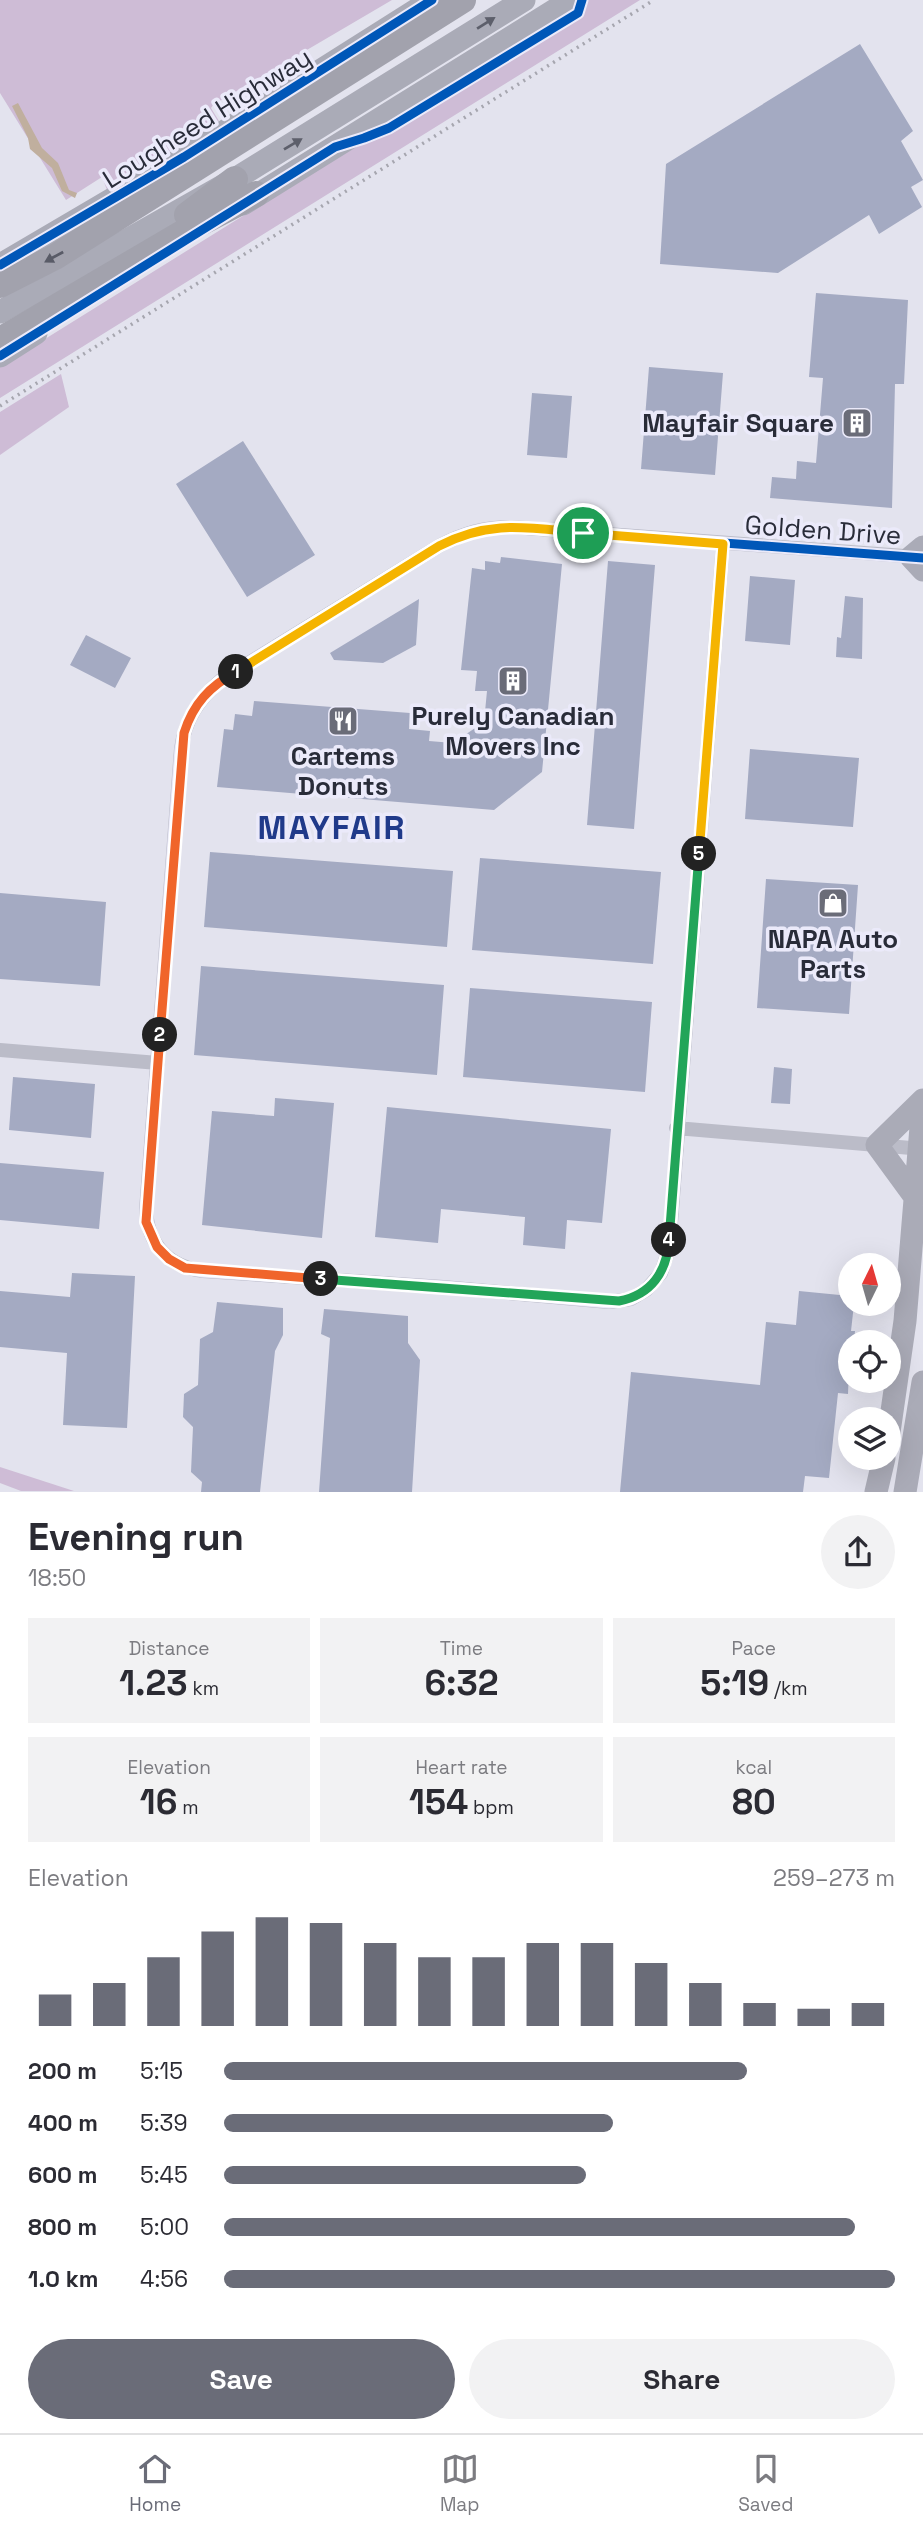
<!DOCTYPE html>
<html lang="en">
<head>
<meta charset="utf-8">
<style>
	body { margin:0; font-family:"Space Grotesk",sans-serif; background:#f2f2f3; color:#2b2b33; height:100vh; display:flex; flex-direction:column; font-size:26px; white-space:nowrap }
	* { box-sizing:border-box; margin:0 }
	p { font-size:23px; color:#7c7c81 }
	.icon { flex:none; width:38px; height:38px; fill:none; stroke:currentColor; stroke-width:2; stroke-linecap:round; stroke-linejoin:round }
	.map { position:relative; height:1492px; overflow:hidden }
	.panel { display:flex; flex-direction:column; background:#fff; flex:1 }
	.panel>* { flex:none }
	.needle { width:46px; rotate:5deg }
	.fabs { position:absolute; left:838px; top:1253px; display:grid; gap:14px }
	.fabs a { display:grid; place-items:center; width:63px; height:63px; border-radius:50%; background:#fff; box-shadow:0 7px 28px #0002; font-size:35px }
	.pin { position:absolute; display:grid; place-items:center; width:60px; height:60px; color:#fff; margin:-30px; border:4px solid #fff; border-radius:50%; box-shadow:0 2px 7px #0007 }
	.km { position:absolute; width:35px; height:35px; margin:-18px; border-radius:50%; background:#222; color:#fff; font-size:19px; line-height:35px; text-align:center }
	.round { display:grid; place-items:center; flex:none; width:74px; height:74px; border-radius:37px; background:#f2f2f3 }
	.headline { display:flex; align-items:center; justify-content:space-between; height:119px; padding:0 28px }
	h1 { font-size:38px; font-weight:700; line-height:52px }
	.figures { display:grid; grid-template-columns:repeat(3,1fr); gap:10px; height:119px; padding:7px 28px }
	.figures div { display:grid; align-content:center; border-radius:0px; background:#f2f2f3; text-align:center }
	.figures b { font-size:35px; font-weight:700 }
	.figures small { font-size:19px; font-weight:400 }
	.figures p { font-size:19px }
	.chart { height:196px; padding:14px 28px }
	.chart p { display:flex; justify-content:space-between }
	.chart svg { width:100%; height:126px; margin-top:7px; stroke:#6a6c78; stroke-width:6 }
	.cta { display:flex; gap:14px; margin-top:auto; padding:14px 28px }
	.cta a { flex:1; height:80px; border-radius:42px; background:#6a6c78; color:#fff; font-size:28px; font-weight:700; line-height:80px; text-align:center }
	.cta a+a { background:#f2f2f3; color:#2b2b33 }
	ul { padding:0 28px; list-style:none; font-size:23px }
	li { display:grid; grid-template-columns:112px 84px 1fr; align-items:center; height:52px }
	li i { height:18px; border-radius:9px; background:#6a6c78 }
	.tabs { display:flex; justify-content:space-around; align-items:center; height:98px; border-top:2px solid #e1e1e2; background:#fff; font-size:19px; color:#7c7c81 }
	.tabs a { display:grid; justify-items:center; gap:4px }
	.tabs .on { color:#6a6c78 }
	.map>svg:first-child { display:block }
	.green { fill:#cebcd6 }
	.water { fill:#c0af9e }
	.building { fill:#a4aac2 }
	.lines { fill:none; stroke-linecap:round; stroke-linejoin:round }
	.minor { stroke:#bbbcc8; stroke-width:14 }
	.primary { stroke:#aaabb7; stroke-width:23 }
	.motorway { stroke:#a2a2ad; stroke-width:26 }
	.rail { stroke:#a6a6af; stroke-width:3.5; stroke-dasharray:2 5; stroke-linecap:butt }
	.cycleway-casing { stroke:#ebeafa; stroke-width:13 }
	.cycleway { stroke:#0057b8; stroke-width:9 }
	.oneway { fill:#5d5f6b }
	.oneway2 { fill:#595b67 }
	.split-1-casing { stroke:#fff; stroke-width:14 }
	.split-2-casing { stroke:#fff; stroke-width:14 }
	.split-3-casing { stroke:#fff; stroke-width:14 }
	.split-4-casing { stroke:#fff; stroke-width:14 }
	.split-5-casing { stroke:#fff; stroke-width:14 }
	.split-6-casing { stroke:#fff; stroke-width:14 }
	.split-1 { stroke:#f5b400; stroke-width:9 }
	.split-2 { stroke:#f0652b; stroke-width:9 }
	.split-3 { stroke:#f0652b; stroke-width:9 }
	.split-4 { stroke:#22a559; stroke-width:9 }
	.split-5 { stroke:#22a559; stroke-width:9 }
	.split-6 { stroke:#f5b400; stroke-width:9 }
	.labels { text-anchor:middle; stroke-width:7; stroke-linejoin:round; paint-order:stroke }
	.street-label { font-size:26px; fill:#292c39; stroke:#ebeafa }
	.poi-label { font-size:26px; font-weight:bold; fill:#292c39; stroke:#ebeafa }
	.district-label { font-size:33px; font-weight:bold; letter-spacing:2px; fill:#203a8a; stroke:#ebeafa }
</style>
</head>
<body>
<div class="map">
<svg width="923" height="1492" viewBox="0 0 923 1492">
	<rect width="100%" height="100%" fill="#e3e3ee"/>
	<!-- green -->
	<path class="green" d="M 0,0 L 392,0 L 213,105 L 211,108 L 219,121 L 107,190 L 102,177 L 66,200 L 0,93 Z
		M 587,0 L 640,0 L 0,398 L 0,367 L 352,148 L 403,121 L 503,59 Z
		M 61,374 L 69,407 L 0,455 L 0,412 Z
		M 0,1467 L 74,1491 L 21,1491 L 0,1483 Z"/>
	<!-- water -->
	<path class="water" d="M 18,103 L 42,148 L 58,163 L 69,190 L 77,193 L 75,198 L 62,191 L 52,168 L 30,149 L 28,138 L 12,106 Z"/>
	<!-- building -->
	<path class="building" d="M 860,44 L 913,131 L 901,141 L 923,180 L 911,187 L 922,207 L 879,234 L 869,215 L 778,273 L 660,264 L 666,164 Z
		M 816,293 L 908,300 L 904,384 L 895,384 L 892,508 L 770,498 L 772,477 L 796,479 L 797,461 L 816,463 L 823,378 L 809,377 Z
		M 649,367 L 723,373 L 715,475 L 641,469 Z
		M 532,393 L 572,396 L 567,458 L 527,455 Z
		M 243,441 L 315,555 L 247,597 L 176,484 Z
		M 501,557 L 562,564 L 542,772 L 494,810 L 217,787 L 224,729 L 233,730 L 235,714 L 252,716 L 254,701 L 410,713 L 409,729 L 430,731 L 429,741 L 453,743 L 484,722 L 487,691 L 475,691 L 477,671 L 461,670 L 472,568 L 485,570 L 485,561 L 500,563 Z
		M 608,561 L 655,565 L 634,829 L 587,825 Z
		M 750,576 L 795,580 L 790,645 L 745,641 Z
		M 845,596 L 863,598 L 862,659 L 836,657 L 837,637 L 841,638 Z
		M 419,599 L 416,645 L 383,663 L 334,660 L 330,653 Z
		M 86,635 L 131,658 L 115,688 L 70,665 Z
		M 750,749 L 859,758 L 853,827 L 745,819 Z
		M 210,852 L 453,871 L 447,947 L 204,927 Z
		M 480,858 L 661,872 L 653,964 L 472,950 Z
		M 766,879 L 858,885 L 849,1014 L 757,1008 Z
		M 0,893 L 106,902 L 100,986 L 0,979 Z
		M 201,966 L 444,985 L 437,1075 L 194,1055 Z
		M 470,988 L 652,1002 L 645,1092 L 463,1077 Z
		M 774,1067 L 792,1069 L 790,1104 L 771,1103 Z
		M 13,1077 L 95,1084 L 91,1138 L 9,1130 Z
		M 275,1098 L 334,1103 L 322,1238 L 202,1225 L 212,1111 L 274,1116 Z
		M 387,1107 L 611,1129 L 602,1223 L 567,1220 L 565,1249 L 523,1245 L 525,1217 L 441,1209 L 438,1243 L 375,1237 Z
		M 0,1163 L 104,1172 L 99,1229 L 0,1220 Z
		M 72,1273 L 135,1276 L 127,1428 L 63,1425 L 67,1353 L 0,1347 L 0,1291 L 70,1297 Z
		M 799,1291 L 850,1296 L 850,1304 L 854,1304 L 851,1331 L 855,1331 L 854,1342 L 850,1342 L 848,1394 L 838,1393 L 829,1478 L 805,1476 L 803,1492 L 620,1492 L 631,1372 L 760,1385 L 766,1322 L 796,1325 Z
		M 217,1302 L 283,1308 L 283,1335 L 275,1351 L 260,1492 L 201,1492 L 202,1482 L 191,1472 L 193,1427 L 183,1417 L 184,1394 L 198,1385 L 200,1339 L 213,1332 Z
		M 324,1309 L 408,1316 L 408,1343 L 420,1360 L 412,1492 L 319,1492 L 330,1338 L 321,1334 Z"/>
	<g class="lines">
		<!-- minor -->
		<path class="minor" d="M 723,543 L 669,1249 L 661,1273 L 646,1290 L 631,1299 L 609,1302 L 443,1287 L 203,1271 C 169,1267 148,1245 146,1210 L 181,749 C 185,719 199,699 221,680 L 439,546 C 464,533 484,527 512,527 L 918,557
			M 0,1050 L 158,1063
			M 676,1128 L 923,1149"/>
		<!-- primary -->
		<path class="primary" d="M 243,204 L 571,0
			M 0,265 L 184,157 L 432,0
			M 0,312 L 235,179 L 524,0
			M 0,356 L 36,333
			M 923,547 L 911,557 L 923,570
			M 915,1197 L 877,1145 L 923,1100
			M 889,1432 L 905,1321 L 923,1103
			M 876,1492 L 884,1458
			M 905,1492 L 923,1382"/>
		<!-- motorway -->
		<path class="motorway" d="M 187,215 L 235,179
			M 0,285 L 55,257 L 463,0
			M 0,340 L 191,228 L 256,194"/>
		<!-- rail -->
		<path class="rail" d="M 0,406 L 654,0"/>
		<!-- cycleway casing -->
		<g class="cycleway-casing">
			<path id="cycleway" d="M 0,265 L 184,157 L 432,0
				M 0,356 L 335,147 L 364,138 L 389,128 L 578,13 L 582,0
				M 723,543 L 669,1249 L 661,1273 L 646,1290 L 631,1299 L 609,1302 L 443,1287 L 203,1271 C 169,1267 148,1245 146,1210 L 181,749 C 185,719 199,699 221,680 L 439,546 C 464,533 484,527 512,527 L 923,558"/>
		</g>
		<!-- cycleway -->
		<use href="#cycleway" class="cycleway"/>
	</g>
	<!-- one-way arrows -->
	<defs><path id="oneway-solid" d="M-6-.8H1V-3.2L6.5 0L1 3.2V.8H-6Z" transform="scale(1.75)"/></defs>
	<g class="oneway">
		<use href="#oneway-solid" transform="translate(486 23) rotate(-32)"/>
		<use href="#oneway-solid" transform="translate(293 144) rotate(-31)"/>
	</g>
	<use class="oneway2" href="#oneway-solid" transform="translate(54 257) rotate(151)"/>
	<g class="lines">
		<!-- split-1 casing -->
		<g class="split-1-casing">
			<path id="split-1" d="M 236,672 L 439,546 C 491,519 528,528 583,533"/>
		</g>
		<!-- split-2 casing -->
		<g class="split-2-casing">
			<path id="split-2" d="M 160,1035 L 184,733 C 193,704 210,686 236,672"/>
		</g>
		<!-- split-3 casing -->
		<g class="split-3-casing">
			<path id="split-3" d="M 160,1035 L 146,1222 L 157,1247 L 169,1259 L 185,1268 L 321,1279"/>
		</g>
		<!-- split-4 casing -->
		<g class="split-4-casing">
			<path id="split-4" d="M 321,1279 L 619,1301 C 651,1295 667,1272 669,1240"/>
		</g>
		<!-- split-5 casing -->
		<g class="split-5-casing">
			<path id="split-5" d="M 669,1240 L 699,854"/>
		</g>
		<!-- split-6 casing -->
		<g class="split-6-casing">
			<path id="split-6" d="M 583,533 L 723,544 L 699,854"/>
		</g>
		<!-- split-1 -->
		<use href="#split-1" class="split-1"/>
		<!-- split-2 -->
		<use href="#split-2" class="split-2"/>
		<!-- split-3 -->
		<use href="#split-3" class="split-3"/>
		<!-- split-4 -->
		<use href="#split-4" class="split-4"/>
		<!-- split-5 -->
		<use href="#split-5" class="split-5"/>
		<!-- split-6 -->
		<use href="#split-6" class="split-6"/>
	</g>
	<!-- icons -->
	<defs>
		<g id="building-square" transform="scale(1.575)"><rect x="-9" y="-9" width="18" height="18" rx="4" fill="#6a6c78" stroke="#ebeafa"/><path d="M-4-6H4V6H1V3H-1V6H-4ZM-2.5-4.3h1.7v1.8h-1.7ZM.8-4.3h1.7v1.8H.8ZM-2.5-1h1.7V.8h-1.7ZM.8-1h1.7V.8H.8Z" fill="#fff"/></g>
		<g id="restaurant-square" transform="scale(1.575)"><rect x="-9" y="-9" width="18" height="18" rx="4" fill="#6a6c78" stroke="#ebeafa"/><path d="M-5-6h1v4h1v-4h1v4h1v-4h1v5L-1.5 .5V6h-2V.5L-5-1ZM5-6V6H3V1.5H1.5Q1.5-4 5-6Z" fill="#fff"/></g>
		<g id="shop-square" transform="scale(1.575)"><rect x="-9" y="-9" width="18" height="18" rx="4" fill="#6a6c78" stroke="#ebeafa"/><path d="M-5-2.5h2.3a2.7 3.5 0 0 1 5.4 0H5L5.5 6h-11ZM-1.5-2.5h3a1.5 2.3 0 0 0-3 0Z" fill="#fff"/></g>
	</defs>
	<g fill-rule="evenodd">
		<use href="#building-square" x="857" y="423"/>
		<use href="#building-square" x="513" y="681"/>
		<use href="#restaurant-square" x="343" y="721"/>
		<use href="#shop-square" x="833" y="903"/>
	</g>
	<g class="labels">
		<!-- street labels -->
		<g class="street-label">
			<text transform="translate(207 118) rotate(-32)" y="9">Lougheed Highway</text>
			<text transform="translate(823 530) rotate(4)" y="9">Golden Drive</text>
		</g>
		<!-- poi labels -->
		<g class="poi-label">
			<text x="834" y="432" text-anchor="end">Mayfair Square</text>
			<text x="513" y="725">Purely Canadian<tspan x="513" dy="30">Movers Inc</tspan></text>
			<text x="343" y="765">Cartems<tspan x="343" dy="30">Donuts</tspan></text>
			<text x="833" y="948">NAPA Auto<tspan x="833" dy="30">Parts</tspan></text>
		</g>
		<!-- district labels -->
		<g class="district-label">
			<text x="332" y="839">MAYFAIR</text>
		</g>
	</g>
</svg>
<div class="fabs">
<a><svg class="needle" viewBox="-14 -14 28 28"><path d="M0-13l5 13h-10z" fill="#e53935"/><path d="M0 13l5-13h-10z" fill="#7c7c81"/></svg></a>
<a><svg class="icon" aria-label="locate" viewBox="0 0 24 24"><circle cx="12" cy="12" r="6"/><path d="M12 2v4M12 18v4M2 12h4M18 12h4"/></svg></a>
<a><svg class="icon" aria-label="layers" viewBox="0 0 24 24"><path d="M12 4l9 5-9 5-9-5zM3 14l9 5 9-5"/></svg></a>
</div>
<div class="pin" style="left:583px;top:533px;background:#1e9e55"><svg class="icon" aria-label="arrive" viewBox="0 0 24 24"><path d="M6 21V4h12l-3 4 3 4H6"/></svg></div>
<b class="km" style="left:236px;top:672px">1</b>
<b class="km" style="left:160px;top:1035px">2</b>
<b class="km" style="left:321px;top:1279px">3</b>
<b class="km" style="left:669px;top:1240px">4</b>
<b class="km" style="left:699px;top:854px">5</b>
</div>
<section class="panel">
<div class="headline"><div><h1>Evening run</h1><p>18:50</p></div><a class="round"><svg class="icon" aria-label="share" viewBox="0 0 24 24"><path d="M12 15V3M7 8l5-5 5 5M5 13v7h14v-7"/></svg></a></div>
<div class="figures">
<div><p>Distance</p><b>1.23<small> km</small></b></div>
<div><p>Time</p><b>6:32</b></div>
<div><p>Pace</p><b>5:19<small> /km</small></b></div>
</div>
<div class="figures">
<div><p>Elevation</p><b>16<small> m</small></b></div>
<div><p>Heart rate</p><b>154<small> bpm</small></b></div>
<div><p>kcal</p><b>80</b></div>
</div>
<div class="chart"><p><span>Elevation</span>259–273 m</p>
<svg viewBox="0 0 160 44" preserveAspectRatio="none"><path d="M5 44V33M15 44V29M25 44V20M35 44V11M45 44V6M55 44V8M65 44V15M75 44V20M85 44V20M95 44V15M105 44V15M115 44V22M125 44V29M135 44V36M145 44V38M155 44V36"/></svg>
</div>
<ul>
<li><b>200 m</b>5:15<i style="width:78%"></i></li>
<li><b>400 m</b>5:39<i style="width:58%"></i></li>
<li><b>600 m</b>5:45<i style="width:54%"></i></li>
<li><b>800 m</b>5:00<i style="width:94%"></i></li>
<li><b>1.0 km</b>4:56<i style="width:100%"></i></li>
</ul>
<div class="cta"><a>Save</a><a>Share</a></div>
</section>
<nav class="tabs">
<a class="on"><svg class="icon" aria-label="home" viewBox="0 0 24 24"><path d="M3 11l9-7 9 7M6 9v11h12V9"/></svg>Home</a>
<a><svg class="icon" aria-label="map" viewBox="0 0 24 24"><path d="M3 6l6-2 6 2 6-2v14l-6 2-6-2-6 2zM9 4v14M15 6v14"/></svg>Map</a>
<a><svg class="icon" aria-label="saved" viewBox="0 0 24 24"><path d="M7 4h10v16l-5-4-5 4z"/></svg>Saved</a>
</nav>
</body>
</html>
